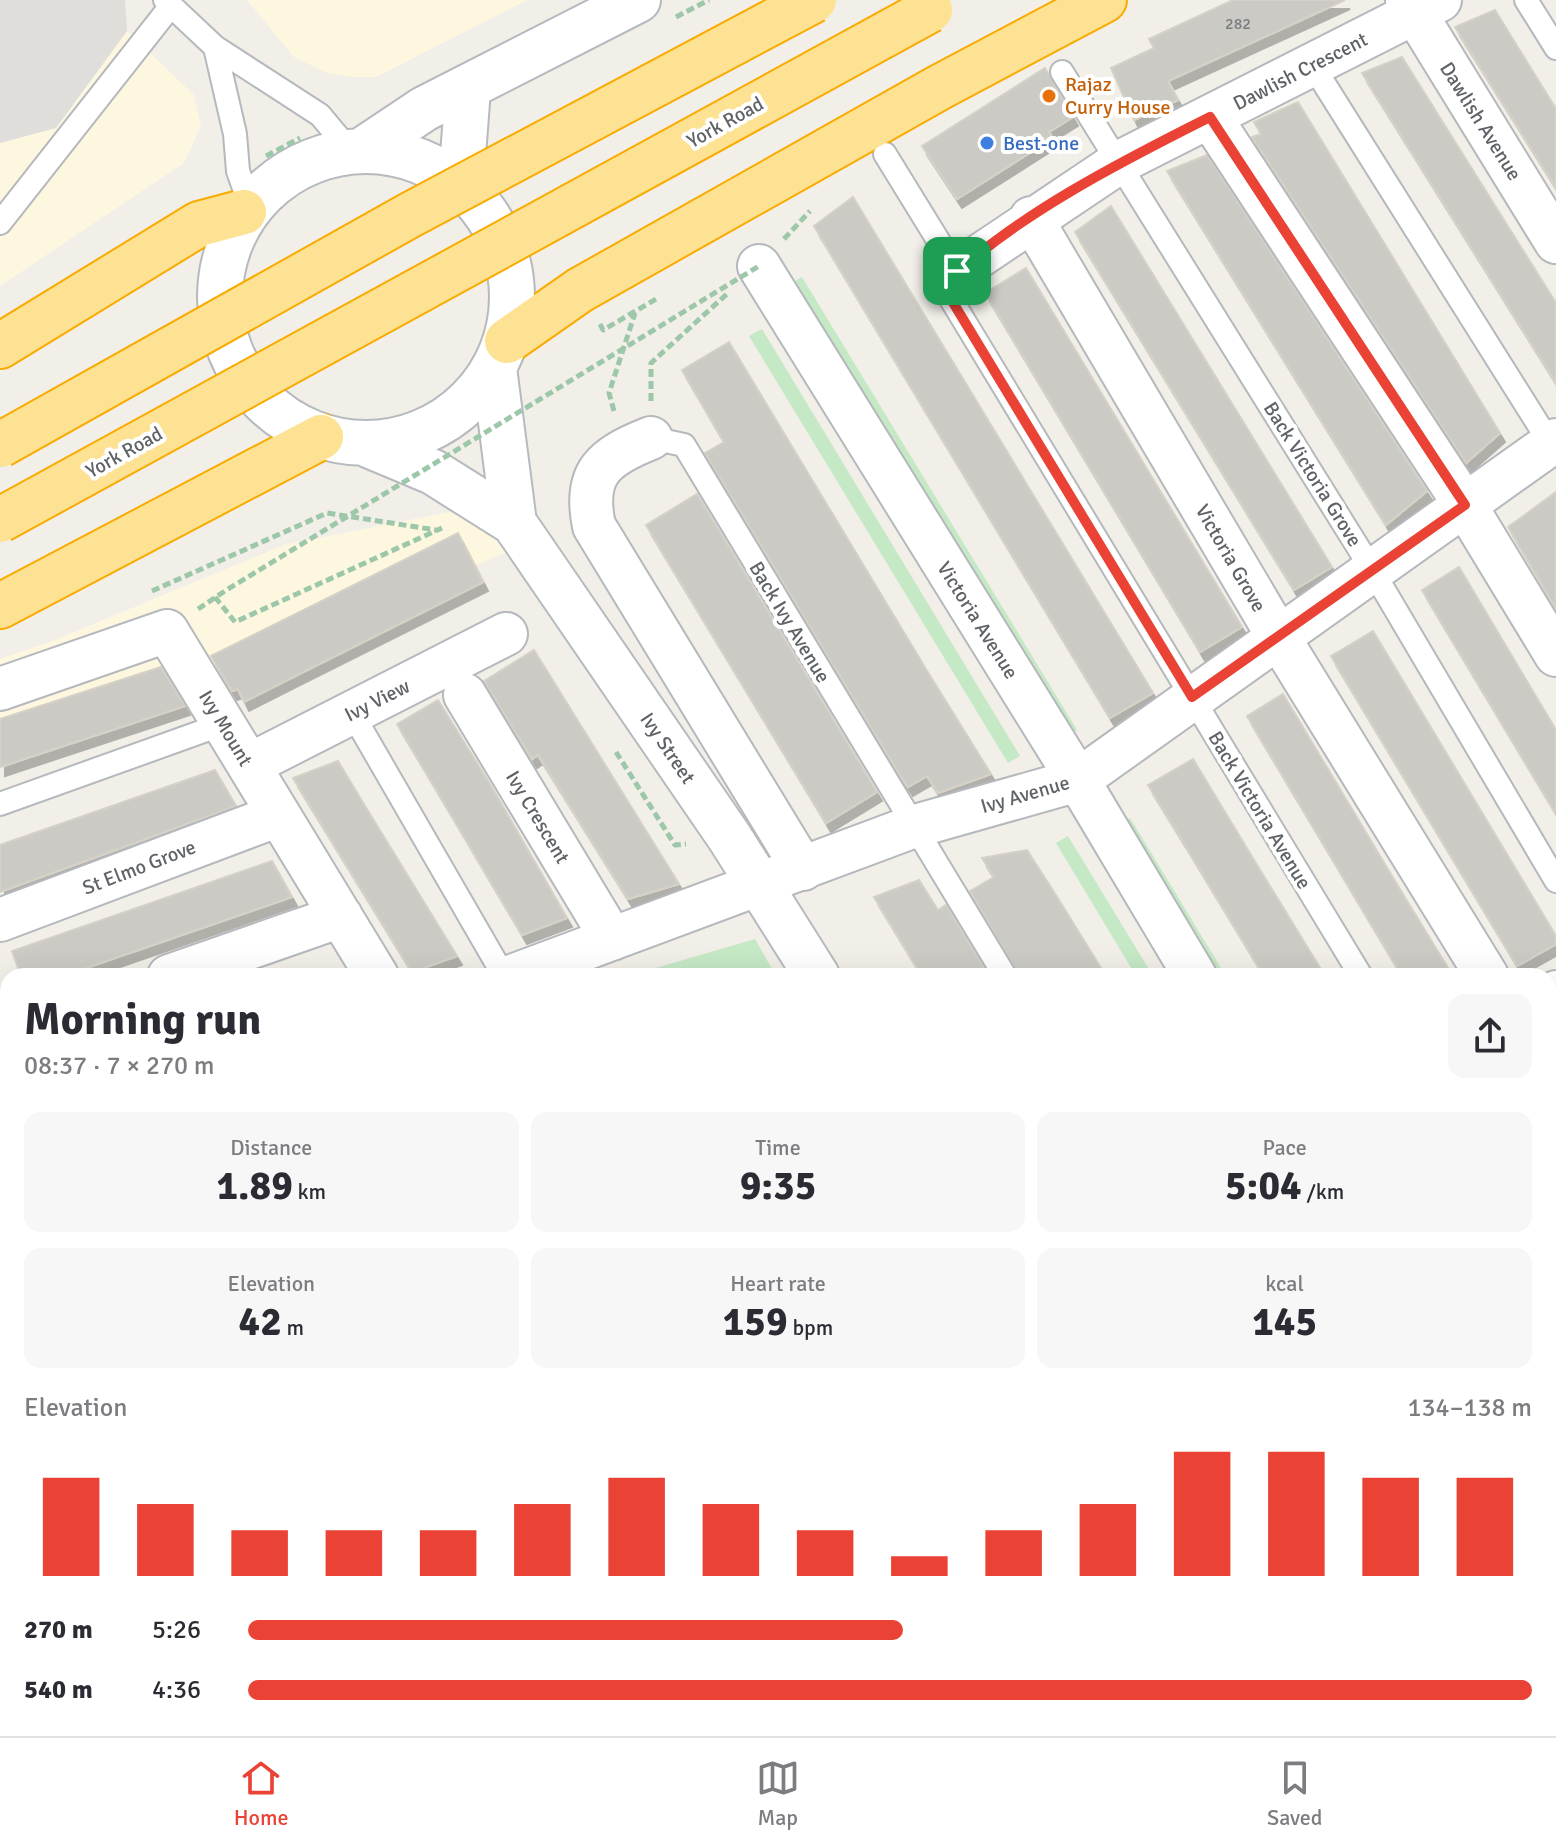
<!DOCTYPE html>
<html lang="en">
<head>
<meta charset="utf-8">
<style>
	body { margin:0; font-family:Signika,sans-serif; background:#f7f7f7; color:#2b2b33; height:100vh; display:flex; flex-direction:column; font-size:30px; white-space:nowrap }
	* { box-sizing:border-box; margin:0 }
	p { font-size:26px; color:#7c7c81 }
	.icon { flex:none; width:44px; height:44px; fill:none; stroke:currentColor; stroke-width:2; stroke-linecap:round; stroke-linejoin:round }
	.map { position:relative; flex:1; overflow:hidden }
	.details { position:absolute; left:0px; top:968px; width:1556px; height:768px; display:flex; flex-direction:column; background:#fff; border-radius:24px 24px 0 0; box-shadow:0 8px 32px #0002 }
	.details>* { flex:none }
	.pin { position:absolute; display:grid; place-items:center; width:68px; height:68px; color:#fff; margin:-34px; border-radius:16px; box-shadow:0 4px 12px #0006 }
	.round { display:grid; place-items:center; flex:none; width:84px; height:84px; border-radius:16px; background:#f7f7f7 }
	.summary { display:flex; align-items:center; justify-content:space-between; height:136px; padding:0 24px }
	h1 { font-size:44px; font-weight:700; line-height:60px }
	.figures { display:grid; grid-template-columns:repeat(3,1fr); gap:12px; height:136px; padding:8px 24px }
	.figures div { display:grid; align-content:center; border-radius:16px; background:#f7f7f7; text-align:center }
	.figures b { font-size:40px; font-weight:700 }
	.figures small { font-size:22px; font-weight:400 }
	.figures p { font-size:22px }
	.chart { height:224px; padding:16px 24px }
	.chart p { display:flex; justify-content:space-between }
	.chart svg { width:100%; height:144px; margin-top:8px; stroke:#ea4335; stroke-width:6 }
	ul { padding:0 24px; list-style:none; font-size:26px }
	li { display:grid; grid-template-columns:128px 96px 1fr; align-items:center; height:60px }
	li i { height:20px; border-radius:10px; background:#ea4335 }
	.tabs { display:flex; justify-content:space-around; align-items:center; height:112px; border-top:2px solid #e1e1e2; background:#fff; font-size:22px; color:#7c7c81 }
	.tabs a { display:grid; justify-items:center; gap:4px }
	.tabs .on { color:#ea4335 }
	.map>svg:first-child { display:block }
	.commercial { fill:#fef7e0 }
	.industrial { fill:#e0deda }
	.green { fill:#c5e8c5 }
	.building { fill:#cccac5; stroke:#d6d1c6; stroke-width:2; filter:url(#shadow) }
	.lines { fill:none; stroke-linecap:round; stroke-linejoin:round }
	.lane-casing { stroke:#b5b8bc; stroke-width:26 }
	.street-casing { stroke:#b5b8bc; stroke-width:46 }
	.secondary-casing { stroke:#b6babf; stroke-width:48 }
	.highway-casing { stroke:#f9ab00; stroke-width:48 }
	.path { stroke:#9cc7a9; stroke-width:5; stroke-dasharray:8 4; stroke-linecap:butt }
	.lane { stroke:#fff; stroke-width:22 }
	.street { stroke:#fff; stroke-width:42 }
	.secondary { stroke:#fff; stroke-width:44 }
	.highway { stroke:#fde293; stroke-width:44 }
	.highway-bridge-casing { stroke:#f9ab00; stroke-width:48; stroke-linecap:butt }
	.path-bridge { stroke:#9cc7a9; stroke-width:5; stroke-dasharray:8 4; stroke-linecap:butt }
	.highway-bridge { stroke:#fde293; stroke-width:44 }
	.route-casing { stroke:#fff; stroke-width:16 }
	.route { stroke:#ea4335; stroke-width:10 }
	.food-dot { fill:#e8710a; stroke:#fff; stroke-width:3 }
	.shop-dot { fill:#3f7fe0; stroke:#fff; stroke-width:3 }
	.labels { text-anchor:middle; stroke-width:8; stroke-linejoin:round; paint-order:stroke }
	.number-label { font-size:16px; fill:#7a7d7f }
	.street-label { font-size:20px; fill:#5f6368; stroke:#fff }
	.food-label { font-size:20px; fill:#c56008; stroke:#fff; text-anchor:start }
	.shop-label { font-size:20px; fill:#366cbe; stroke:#fff; text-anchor:start }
</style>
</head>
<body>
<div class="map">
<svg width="1556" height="1736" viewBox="0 0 1556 1736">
	<defs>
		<filter id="shadow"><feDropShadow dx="5" dy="9" stdDeviation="0" flood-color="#0004"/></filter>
	</defs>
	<rect width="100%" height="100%" fill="#f1efe8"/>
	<!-- commercial -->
	<path class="commercial" d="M 247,0 L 527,0 L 376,77 L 351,77 L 325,72 L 294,57 Z
		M 127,31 L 194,95 L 201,126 L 184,163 L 0,286 L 0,143 L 56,128 Z
		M 460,510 L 513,550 L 129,702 L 0,745 L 0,659 L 55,640 L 284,545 Z"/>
	<!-- industrial -->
	<path class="industrial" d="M 0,0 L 125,0 L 127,31 L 56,128 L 0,143 Z"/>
	<!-- green -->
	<path class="green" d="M 802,277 L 1077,730 L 1064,738 L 790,284 Z
		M 762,329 L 1020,756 L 1008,763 L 749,336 Z
		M 1130,818 L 1226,976 L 1208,976 L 1118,826 Z
		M 1068,836 L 1153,976 L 1136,976 L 1056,843 Z
		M 755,939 L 776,976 L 644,976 L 642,972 Z"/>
	<!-- building -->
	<path class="building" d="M 1233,0 L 1345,0 L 1168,81 L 1178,100 L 1134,120 L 1111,68 L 1154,48 L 1149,39 Z
		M 1495,10 L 1556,109 L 1556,188 L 1455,27 Z
		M 1402,57 L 1556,303 L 1556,383 L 1362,73 Z
		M 1045,68 L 1073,117 L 1049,132 L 1053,138 L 957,199 L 922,146 Z
		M 1298,102 L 1500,433 L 1466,463 L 1252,137 L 1261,134 L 1254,122 Z
		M 1207,155 L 1427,491 L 1386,525 L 1167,171 Z
		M 853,197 L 1153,693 L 1110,718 L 814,226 Z
		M 1111,206 L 1332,567 L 1294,590 L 1075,232 Z
		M 1026,268 L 1242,627 L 1200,652 L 985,293 Z
		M 729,342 L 929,674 L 991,774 L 938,793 L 927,776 L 908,787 L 901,777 L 705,453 L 724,442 L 682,370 Z
		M 1556,492 L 1556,609 L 1508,527 Z
		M 697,494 L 877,792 L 826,823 L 646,525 Z
		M 458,533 L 483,582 L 293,677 L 244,702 L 238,689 L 232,691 L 211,656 Z
		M 1459,567 L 1556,730 L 1556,814 L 1422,590 Z
		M 1373,631 L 1556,936 L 1556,944 L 1517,966 L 1331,656 Z
		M 534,650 L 653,842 L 679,884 L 628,899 L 538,755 L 532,759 L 484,681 Z
		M 161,667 L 185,706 L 0,767 L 0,719 Z
		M 1283,694 L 1404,896 L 1453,976 L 1402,976 L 1247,716 Z
		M 438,700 L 490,784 L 567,918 L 522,935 L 450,813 L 397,724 Z
		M 1193,759 L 1251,855 L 1325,976 L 1264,976 L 1186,847 L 1148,785 Z
		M 338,761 L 362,801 L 457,956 L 412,972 L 293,778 Z
		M 215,770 L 236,806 L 0,892 L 0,845 Z
		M 1027,850 L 1054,892 L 1106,976 L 1019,976 L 970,891 L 994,877 L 982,858 Z
		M 272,861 L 292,897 L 63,976 L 21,976 L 12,951 Z
		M 919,880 L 938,910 L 946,905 L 989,976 L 922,976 L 874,897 Z"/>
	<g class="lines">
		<!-- lane casing -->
		<g class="lane-casing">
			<path id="lane" d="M 165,0 L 215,47 L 320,115 L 351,152
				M 1526,0 L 1556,48
				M 215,47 L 235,134 L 238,171 L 250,205
				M 1313,66 L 1555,451
				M 1062,72 L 1371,568 L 1556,881
				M 885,154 L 957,271 L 943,286 L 1361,976
				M 0,223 L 170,7
				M 651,438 L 684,445 L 1005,976
				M 352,713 L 504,976
				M 0,804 L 223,724
				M 1548,1284 L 1556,1298
				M 1548,1683 L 1556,1680
				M 302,1728 L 306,1736
				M 1372,1736 L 1398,1728"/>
		</g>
		<!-- street casing -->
		<g class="street-casing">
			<path id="street" d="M 1407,0 L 1556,242
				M 1210,117 L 1465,505 L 1556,655
				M 1031,218 L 1279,638 L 1487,976
				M 759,266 L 1078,780 L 1195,976
				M 957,271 L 1118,163 L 1440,0
				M 651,438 C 603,457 583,473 594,526 L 803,869
				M 0,689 L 167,631 L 377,976
				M 465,695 L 612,939
				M 249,765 L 506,634
				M 0,920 L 279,815
				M 169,976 L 341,916
				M 512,976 L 912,827 L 1078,780 L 1556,440
				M 1548,998 L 1556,992
				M 0,1017 L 8,1035
				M 1548,1077 L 1556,1090
				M 0,1193 L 8,1189
				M 0,1382 L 8,1378
				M 1548,1551 L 1556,1544
				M 0,1570 L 8,1566
				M 1548,1588 L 1556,1608
				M 55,1736 L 72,1728
				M 793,1736 L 810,1728"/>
		</g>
		<!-- secondary casing -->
		<g class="secondary-casing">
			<path id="secondary" d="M220 297a146 146 0 1 1 292 0a146 146 0 1 1-292 0Z
				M 361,151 L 424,109 L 638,0
				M 457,181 L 463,155 L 468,89
				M 494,368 L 514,523
				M 366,444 L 433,472 L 514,523 L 730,838 L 817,976
				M 1298,1728 L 1301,1736"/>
		</g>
		<!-- highway casing -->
		<g class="highway-casing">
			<path id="highway" d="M 507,341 L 580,290 L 940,87 L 1104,0
				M 0,346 L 199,224 L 244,212
				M 0,606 L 321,437"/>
		</g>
		<!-- path -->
		<path class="path" d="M 676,17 L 709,0
			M 266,156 L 300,138
			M 784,239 L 810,211
			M 600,324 L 603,330 L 658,298
			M 651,401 L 651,363 L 728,293
			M 614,411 L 609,393 L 635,313
			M 152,591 L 327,513 L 436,530
			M 215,597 L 235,622 L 442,528
			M 198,609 L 228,589
			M 616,752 L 675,845 L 686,844
			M 642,972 L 651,976"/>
		<!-- lane -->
		<use href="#lane" class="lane"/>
		<!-- street -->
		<use href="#street" class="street"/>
		<!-- secondary -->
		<use href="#secondary" class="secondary"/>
		<!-- highway -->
		<use href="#highway" class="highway"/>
		<!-- highway-bridge casing -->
		<g class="highway-bridge-casing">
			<path id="highway-bridge" d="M 0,445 L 410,215 L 814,0
				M 0,520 L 930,10"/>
		</g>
		<!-- path-bridge -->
		<path class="path-bridge" d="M 228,589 L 759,266"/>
		<!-- highway-bridge -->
		<use href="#highway-bridge" class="highway-bridge"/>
	</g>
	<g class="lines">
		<!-- route casing -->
		<g class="route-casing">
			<path id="route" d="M 1210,117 L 1465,505 L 1192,697 L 943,286 C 1010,218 1124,160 1210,117 Z"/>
		</g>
		<!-- route -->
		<use href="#route" class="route"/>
	</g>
	<!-- markers -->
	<circle class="food-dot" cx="1049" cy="96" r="8"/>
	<circle class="shop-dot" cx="987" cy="143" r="8"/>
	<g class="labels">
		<!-- number labels -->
		<g class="number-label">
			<text x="1238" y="29">282</text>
		</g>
		<!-- street labels -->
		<g class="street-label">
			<text transform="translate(1300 71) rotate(-27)" y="7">Dawlish Crescent</text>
			<text transform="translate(1481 121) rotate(58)" y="7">Dawlish Avenue</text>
			<text transform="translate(725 122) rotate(-29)" y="7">York Road</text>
			<text transform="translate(124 452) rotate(-29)" y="7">York Road</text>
			<text transform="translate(1313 474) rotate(58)" y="7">Back Victoria Grove</text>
			<text transform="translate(1231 558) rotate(60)" y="7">Victoria Grove</text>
			<text transform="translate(978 620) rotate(58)" y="7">Victoria Avenue</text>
			<text transform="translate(790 622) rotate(59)" y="7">Back Ivy Avenue</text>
			<text transform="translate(377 700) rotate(-27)" y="7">Ivy View</text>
			<text transform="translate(226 728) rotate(59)" y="7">Ivy Mount</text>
			<text transform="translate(668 748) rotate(56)" y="7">Ivy Street</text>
			<text transform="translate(1025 794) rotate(-16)" y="7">Ivy Avenue</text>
			<text transform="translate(1260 810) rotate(59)" y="7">Back Victoria Avenue</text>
			<text transform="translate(538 817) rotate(59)" y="7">Ivy Crescent</text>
			<text transform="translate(139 867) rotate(-21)" y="7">St Elmo Grove</text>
		</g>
		<!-- food labels -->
		<g class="food-label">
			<text x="1065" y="91">Rajaz<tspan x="1065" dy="23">Curry House</tspan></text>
		</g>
		<!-- shop labels -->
		<g class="shop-label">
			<text x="1003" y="150">Best-one</text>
		</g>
	</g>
</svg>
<div class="pin" style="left:957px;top:271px;background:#1e9e55"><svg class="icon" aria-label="arrive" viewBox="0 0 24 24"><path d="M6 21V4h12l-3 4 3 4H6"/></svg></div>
<section class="details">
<div class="summary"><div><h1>Morning run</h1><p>08:37 · 7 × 270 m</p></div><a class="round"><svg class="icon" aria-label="share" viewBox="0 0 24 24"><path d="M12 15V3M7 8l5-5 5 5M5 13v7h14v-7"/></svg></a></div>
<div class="figures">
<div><p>Distance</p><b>1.89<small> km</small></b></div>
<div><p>Time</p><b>9:35</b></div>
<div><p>Pace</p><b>5:04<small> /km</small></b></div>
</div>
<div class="figures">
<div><p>Elevation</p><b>42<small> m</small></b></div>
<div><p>Heart rate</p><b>159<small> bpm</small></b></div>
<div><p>kcal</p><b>145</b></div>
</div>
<div class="chart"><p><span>Elevation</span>134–138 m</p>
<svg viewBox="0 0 160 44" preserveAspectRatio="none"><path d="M5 44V14M15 44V22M25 44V30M35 44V30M45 44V30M55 44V22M65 44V14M75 44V22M85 44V30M95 44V38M105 44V30M115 44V22M125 44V6M135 44V6M145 44V14M155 44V14"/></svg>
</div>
<ul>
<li><b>270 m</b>5:26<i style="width:51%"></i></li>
<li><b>540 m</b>4:36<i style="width:100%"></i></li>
</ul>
</section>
</div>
<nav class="tabs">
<a class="on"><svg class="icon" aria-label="home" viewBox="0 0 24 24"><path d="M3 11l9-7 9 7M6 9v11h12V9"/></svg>Home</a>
<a><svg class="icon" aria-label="map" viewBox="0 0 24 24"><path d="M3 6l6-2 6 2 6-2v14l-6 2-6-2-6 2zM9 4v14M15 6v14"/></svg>Map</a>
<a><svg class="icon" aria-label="saved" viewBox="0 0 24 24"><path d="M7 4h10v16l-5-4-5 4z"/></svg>Saved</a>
</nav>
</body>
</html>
